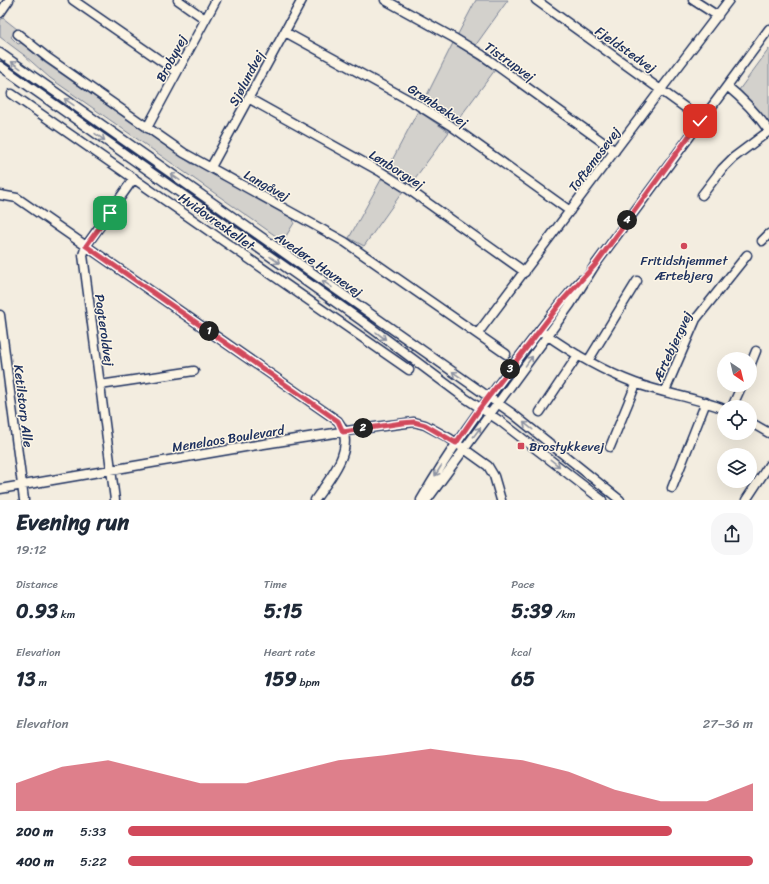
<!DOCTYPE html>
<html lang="en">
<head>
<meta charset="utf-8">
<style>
	body { margin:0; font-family:Sriracha,sans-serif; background:#f6f6f7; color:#1f2937; height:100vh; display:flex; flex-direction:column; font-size:15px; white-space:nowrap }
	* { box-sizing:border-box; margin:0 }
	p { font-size:13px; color:#747a83 }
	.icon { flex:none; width:22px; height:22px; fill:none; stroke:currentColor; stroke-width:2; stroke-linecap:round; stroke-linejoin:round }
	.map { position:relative; height:500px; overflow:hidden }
	.sheet { display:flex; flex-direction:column; background:#fff; flex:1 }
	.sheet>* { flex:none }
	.needle { width:26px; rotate:145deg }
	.tools { position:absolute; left:717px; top:352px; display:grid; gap:8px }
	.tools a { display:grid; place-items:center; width:40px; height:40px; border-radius:50%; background:#fff; box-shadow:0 4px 16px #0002; font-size:20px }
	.pin { position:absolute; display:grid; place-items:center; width:34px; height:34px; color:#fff; margin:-17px; border-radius:8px; box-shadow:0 2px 6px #0006 }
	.km { position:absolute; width:20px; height:20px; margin:-10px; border-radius:50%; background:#222; color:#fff; font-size:11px; line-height:20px; text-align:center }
	.round { display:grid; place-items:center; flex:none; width:42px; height:42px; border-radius:16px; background:#f6f6f7 }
	.headline { display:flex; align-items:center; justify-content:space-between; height:68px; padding:0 16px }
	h1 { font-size:22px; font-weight:700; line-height:30px }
	.stats { display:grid; grid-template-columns:repeat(3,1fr); gap:6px; height:68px; padding:4px 16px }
	.stats div { display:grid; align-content:center }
	.stats b { font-size:20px; font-weight:700 }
	.stats small { font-size:11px; font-weight:400 }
	.stats p { font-size:11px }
	.chart { height:112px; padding:8px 16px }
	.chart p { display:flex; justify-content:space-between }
	.chart svg { width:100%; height:72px; margin-top:4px; fill:#d1495b; opacity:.7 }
	ul { padding:0 16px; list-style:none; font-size:13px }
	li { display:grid; grid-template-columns:64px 48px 1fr; align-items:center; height:30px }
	li i { height:10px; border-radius:5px; background:#d1495b }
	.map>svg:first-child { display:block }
	.green { fill:#d3d1cc; stroke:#778095 }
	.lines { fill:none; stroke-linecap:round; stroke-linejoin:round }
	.minor-casing { stroke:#1b2f5e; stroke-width:11 }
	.minor { stroke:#fcf5e5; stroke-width:8 }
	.oneway { stroke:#8c92a2 }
	.route-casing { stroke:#fff; stroke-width:8 }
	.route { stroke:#d1495b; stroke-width:5 }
	.poi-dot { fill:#d1495b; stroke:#fcf5e5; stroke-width:1.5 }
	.labels { text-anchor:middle; stroke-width:3; stroke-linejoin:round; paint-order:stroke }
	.street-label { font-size:13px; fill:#1b2f5e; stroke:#fcf5e5 }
	.poi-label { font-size:13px; fill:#1b2f5e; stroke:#fcf5e5 }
</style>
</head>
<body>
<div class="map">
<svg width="769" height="500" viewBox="0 0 769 500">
	<rect width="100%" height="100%" fill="#f3ede0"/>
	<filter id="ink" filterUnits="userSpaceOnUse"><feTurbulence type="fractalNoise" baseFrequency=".025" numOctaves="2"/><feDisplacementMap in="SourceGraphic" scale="8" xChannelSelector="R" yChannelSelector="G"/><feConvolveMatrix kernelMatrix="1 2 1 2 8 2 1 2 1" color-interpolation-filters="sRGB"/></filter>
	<g filter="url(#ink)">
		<!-- green -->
		<path class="green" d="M 476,0 L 508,0 L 475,46 L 457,36 Z
			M 3,18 L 17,29 L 11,37 L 18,44 L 21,43 L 24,45 L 44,62 L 192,164 L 197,165 L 293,218 L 294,223 L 283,241 L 50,78 L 24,55 L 0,37 L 0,21 Z
			M 453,43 L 495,70 L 454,125 L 423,103 Z
			M 769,49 L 769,124 L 760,112 L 739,90 Z
			M 418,111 L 449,132 L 410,185 L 387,170 Z
			M 382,178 L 403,191 L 364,246 L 349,238 Z"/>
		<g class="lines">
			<!-- minor casing -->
			<g class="minor-casing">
				<path id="minor" d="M 73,0 L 177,72
					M 178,0 L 205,19
					M 385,0 L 454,38 L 482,55 L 615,151
					M 536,0 L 701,119
					M 693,0 L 718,16
					M 0,13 L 9,0
					M 285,32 L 418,105 L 450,125 L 570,211
					M 18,34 L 48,58 L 184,153 L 345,242 L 506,354
					M 0,53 L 513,414 L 620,500
					M 0,66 L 362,321 L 465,398 L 500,421 L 602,500
					M 727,86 C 743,99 757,114 769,131
					M 12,94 L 409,370
					M 248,98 L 381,172 L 408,189 L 525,272
					M 147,128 L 216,0
					M 211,167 L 302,0
					M 0,195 L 17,198 L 338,421 C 358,447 330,478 315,500
					M 702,195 L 722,169 L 733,158 L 769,131
					M 762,241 L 769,234
					M 0,315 L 24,500
					M 478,333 L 659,92 L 729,0
					M 544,333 C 572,353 603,371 635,383 C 664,394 695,397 724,409
					M 588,361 L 637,281
					M 750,366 L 756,351
					M 100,385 L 194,371
					M 665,391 L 696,319 L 747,255
					M 732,407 L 742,385
					M 540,412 L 578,355
					M 750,422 L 769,433
					M 610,447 L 636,384
					M 672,488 L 706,402
					M 0,489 L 251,446 L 360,429 L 414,422 L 425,425 L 449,438 L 488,466 L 494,476 L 501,500
					M 115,500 L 83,255 L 86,246 L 134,178
					M 421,500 C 449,451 482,406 516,361 C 537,334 557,306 581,280
					M 427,500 L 570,305 L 595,265 L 769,29
					M 746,500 L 769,465"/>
			</g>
			<!-- minor -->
			<use href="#minor" class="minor"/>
		</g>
		<!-- one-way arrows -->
		<defs><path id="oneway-shaft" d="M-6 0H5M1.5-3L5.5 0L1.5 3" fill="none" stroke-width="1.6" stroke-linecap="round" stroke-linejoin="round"/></defs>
		<g class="oneway">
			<use href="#oneway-shaft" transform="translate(16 65) rotate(-144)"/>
			<use href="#oneway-shaft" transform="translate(69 102) rotate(-145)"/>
			<use href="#oneway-shaft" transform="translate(100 137) rotate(35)"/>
			<use href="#oneway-shaft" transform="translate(175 177) rotate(-145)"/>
			<use href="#oneway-shaft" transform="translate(275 260) rotate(35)"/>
			<use href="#oneway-shaft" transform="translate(327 284) rotate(-145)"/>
			<use href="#oneway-shaft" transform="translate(381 336) rotate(37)"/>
			<use href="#oneway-shaft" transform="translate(529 361) rotate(-54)"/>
			<use href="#oneway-shaft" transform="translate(457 375) rotate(-145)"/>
			<use href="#oneway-shaft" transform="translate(528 426) rotate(-142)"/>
			<use href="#oneway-shaft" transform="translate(477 432) rotate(-53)"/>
			<use href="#oneway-shaft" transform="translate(555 463) rotate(38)"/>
			<use href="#oneway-shaft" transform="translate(438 471) rotate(122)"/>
		</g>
	</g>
	<g class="lines" filter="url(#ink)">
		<!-- route casing -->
		<g class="route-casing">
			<path id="route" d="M 110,213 L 86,246 L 338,421 L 343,432 L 402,423 L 414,422 L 425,425 L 456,443 L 480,408 L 563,300 L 595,265 L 700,121"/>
		</g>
		<!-- route -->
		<use href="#route" class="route"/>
	</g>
	<!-- markers -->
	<g class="poi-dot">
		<circle cx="684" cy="246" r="4"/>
		<rect x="517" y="442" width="8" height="8" rx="2"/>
	</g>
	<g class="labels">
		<!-- street labels -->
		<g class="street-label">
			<text transform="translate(626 49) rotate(35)" y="5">Fjeldstedvej</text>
			<text transform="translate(171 58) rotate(-62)" y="5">Brobyvej</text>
			<text transform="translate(510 61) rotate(35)" y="5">Tistrupvej</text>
			<text transform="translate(246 78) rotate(-62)" y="5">Sjølundvej</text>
			<text transform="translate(438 105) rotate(33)" y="5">Grønbækvej</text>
			<text transform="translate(594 159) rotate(-53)" y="5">Toftemosevej</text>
			<text transform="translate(397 169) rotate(32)" y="5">Lønborgvej</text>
			<text transform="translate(267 185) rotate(29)" y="5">Langåvej</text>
			<text transform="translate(217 221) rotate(35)" y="5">Hvidovreskellet</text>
			<text transform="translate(319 264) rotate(35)" y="5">Avedøre Havnevej</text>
			<text transform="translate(105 330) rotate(82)" y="5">Pagteroldvej</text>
			<text transform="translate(672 346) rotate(-65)" y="5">Ærtebjergvej</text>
			<text transform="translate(24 406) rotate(83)" y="5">Ketilstorp Alle</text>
			<text transform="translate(228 438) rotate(-9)" y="5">Menelaos Boulevard</text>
		</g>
		<!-- poi labels -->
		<g class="poi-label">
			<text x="684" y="265">Fritidshjemmet<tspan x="684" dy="15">Ærtebjerg</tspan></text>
			<text x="529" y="451" text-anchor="start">Brostykkevej</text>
		</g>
	</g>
</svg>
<div class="tools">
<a><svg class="needle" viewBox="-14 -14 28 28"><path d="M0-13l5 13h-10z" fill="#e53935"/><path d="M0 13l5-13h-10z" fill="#747a83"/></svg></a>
<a><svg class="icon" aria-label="locate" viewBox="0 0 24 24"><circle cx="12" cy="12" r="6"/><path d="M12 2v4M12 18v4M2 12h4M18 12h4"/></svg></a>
<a><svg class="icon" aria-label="layers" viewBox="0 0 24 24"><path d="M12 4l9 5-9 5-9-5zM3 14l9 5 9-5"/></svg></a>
</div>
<div class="pin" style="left:110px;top:213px;background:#1e9e55"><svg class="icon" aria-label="arrive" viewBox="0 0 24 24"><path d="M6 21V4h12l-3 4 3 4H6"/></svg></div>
<div class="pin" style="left:700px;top:121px;background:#d93025"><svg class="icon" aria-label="check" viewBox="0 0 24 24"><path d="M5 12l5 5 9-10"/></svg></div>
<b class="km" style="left:209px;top:331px">1</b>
<b class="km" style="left:363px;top:428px">2</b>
<b class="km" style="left:510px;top:369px">3</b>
<b class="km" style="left:627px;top:220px">4</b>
</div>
<section class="sheet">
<div class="headline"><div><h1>Evening run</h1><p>19:12</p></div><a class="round"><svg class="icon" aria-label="share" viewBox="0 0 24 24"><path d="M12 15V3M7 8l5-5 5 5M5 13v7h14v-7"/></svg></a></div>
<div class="stats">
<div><p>Distance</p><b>0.93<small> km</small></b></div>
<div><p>Time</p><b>5:15</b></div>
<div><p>Pace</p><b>5:39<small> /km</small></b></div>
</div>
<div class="stats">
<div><p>Elevation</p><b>13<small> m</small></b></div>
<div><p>Heart rate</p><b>159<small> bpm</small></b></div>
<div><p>kcal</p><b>65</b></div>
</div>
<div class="chart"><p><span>Elevation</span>27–36 m</p>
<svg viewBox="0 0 160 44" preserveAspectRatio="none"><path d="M0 44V27L10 17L20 13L30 20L40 27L50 27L60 20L70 13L80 10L90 6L100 10L110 13L120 20L130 31L140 38L150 38L160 27V44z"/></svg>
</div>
<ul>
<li><b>200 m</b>5:33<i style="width:87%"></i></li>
<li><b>400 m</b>5:22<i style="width:100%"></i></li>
</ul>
</section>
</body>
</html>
